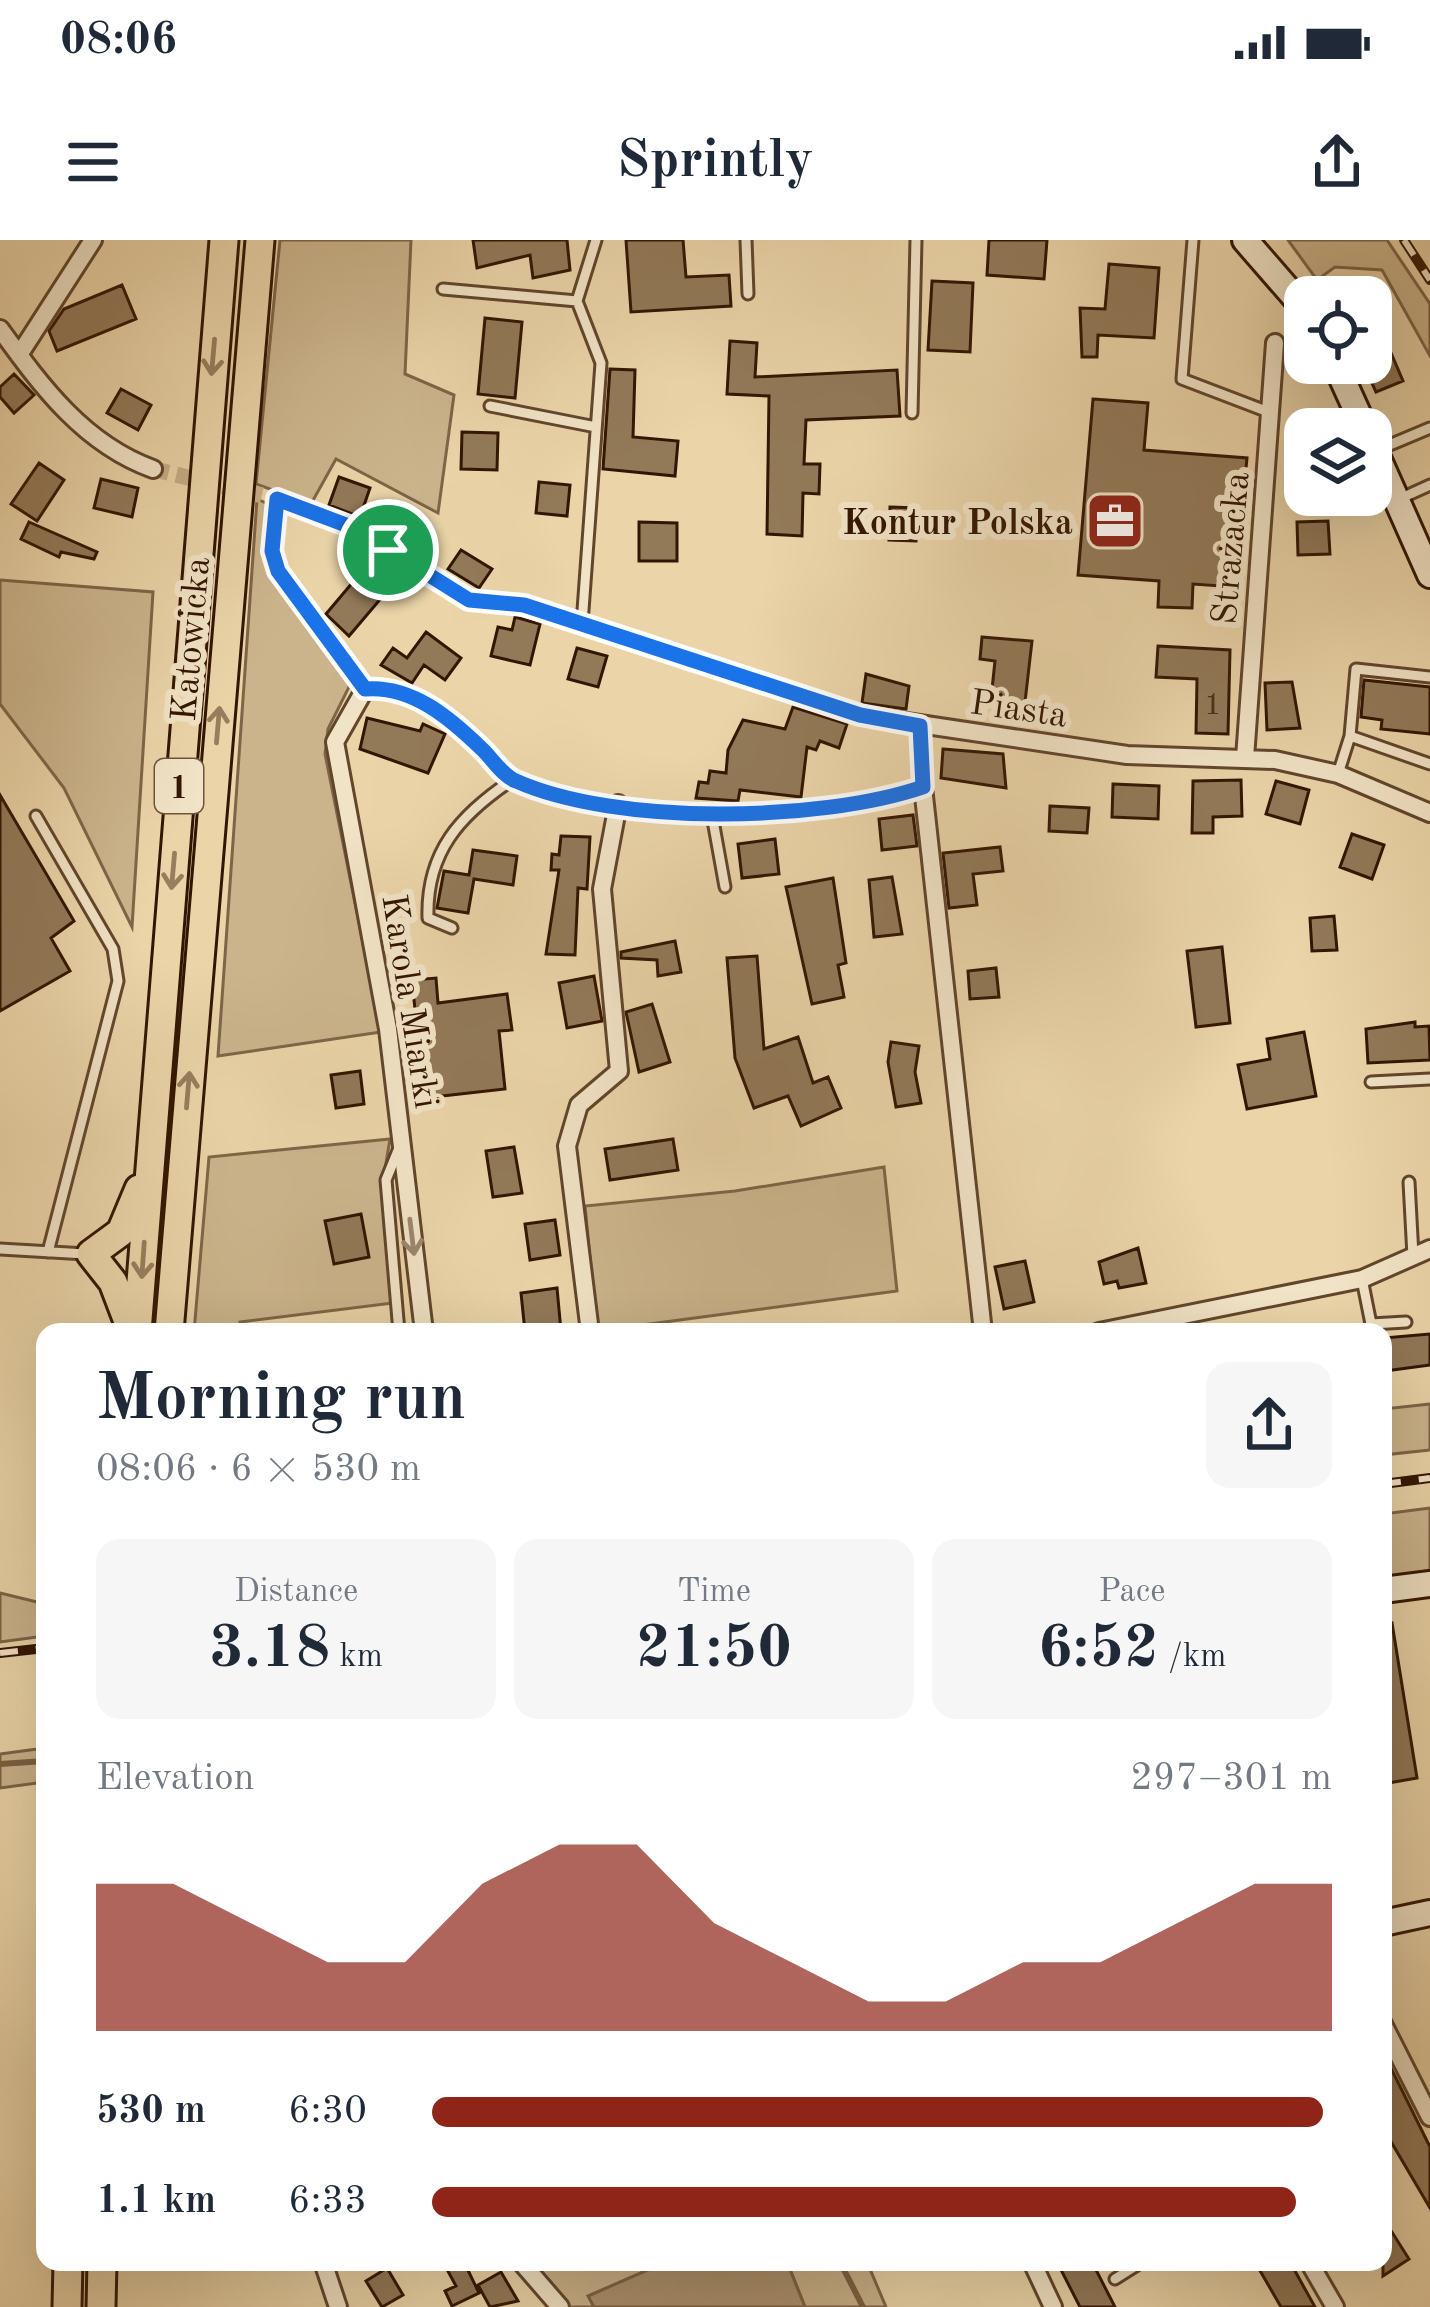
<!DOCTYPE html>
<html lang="en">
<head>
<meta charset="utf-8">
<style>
	body { margin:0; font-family:"Old Standard TT",serif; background:#f6f6f7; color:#1f2937; height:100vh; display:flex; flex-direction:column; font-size:45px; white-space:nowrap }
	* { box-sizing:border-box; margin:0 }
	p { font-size:39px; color:#747a83 }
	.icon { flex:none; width:66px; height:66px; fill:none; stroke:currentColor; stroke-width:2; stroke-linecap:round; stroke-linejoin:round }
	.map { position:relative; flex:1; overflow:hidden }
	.sheet { position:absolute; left:36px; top:1083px; width:1356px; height:948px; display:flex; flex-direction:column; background:#fff; border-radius:24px; box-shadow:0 12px 48px #0002 }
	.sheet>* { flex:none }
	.buttons { position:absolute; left:1284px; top:36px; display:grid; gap:24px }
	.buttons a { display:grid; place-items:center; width:108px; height:108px; border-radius:24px; background:#fff; box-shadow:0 12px 48px #0002; font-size:60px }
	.pin { position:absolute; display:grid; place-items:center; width:102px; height:102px; color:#fff; margin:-51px; border:6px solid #fff; border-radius:50%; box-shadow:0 3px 12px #0007 }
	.round { display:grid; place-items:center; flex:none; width:126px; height:126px; border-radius:24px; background:#f6f6f7 }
	.head { display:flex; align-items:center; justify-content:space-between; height:204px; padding:0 60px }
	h1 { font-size:66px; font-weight:700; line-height:90px }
	.figures { display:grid; grid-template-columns:repeat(3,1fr); gap:18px; height:204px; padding:12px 60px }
	.figures div { display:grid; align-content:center; border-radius:24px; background:#f6f6f7; text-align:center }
	.figures b { font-size:60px; font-weight:700 }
	.figures small { font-size:33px; font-weight:400 }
	.figures p { font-size:33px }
	.chart { height:336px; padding:24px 60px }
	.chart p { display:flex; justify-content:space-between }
	.chart svg { width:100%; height:216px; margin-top:12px; fill:#8f2418; opacity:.7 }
	ul { padding:0 60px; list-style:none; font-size:39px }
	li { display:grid; grid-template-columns:192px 144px 1fr; align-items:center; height:90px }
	li i { height:30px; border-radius:15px; background:#8f2418 }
	.status { display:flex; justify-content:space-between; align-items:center; height:84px; padding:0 60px; background:#fff; direction:ltr }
	.status svg { height:33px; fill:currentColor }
	header { display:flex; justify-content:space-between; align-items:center; height:156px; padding:0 60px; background:#fff; font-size:54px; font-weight:700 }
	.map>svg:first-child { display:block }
	.green { fill:#cbb48c; stroke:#7f6547; stroke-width:3 }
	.water { fill:#ac9370; stroke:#7c6144; stroke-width:3 }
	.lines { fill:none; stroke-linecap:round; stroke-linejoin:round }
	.stream { stroke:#7c6144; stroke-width:6 }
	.building { fill:#927958; stroke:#331602; stroke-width:3 }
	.street-tunnel { stroke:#c5ae87; stroke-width:16; stroke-dasharray:16 8; stroke-linecap:butt }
	.lane-casing { stroke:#61462c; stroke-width:15 }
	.street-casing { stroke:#61462c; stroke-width:22 }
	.secondary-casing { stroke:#331602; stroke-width:30 }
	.primary-casing { stroke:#331602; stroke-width:33 }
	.lane { stroke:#f1e3c6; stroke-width:9 }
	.street { stroke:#f1e3c6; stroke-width:16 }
	.secondary { stroke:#f1e3c6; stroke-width:24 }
	.primary { stroke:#ead4a8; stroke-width:27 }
	.rail-casing { stroke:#331602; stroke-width:10 }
	.rail { stroke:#f1e3c6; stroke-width:6; stroke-dasharray:18; stroke-linecap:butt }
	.oneway { stroke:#987e5d }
	.oneway2 { stroke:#9c876e }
	.route-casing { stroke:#fff; stroke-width:24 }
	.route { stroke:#1a73e8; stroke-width:15 }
	.labels { text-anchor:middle; stroke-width:12; stroke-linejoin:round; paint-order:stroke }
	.number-label { font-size:30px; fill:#4b2f18 }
	.shield { fill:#f1e3c6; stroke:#6c543d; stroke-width:3 }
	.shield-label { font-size:33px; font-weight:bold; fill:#331602 }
	.poi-label { font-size:36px; font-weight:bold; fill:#331602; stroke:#f1e3c6; text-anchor:end }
	.street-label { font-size:36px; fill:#331602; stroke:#f1e3c6 }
</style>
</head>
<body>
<div class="status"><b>08:06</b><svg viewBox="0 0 49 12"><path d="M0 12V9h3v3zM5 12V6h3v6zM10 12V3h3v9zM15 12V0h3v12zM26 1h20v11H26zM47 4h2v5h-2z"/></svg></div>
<header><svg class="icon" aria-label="menu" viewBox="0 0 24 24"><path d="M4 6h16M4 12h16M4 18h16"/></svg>Sprintly<svg class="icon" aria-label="share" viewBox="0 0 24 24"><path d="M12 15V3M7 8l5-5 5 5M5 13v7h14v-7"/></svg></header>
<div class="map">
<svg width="1430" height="2067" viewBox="0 0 1430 2067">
	<rect width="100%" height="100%" fill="#ead4a8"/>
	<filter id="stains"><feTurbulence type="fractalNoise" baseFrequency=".00167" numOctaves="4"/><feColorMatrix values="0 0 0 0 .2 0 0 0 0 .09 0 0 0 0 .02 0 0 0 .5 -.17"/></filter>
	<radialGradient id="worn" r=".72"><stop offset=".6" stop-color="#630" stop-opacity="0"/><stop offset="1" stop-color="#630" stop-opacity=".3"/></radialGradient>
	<!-- green -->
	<path class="green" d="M 280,0 L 411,0 L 405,134 L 454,155 L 438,273 L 336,219 L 311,264 L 256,244 Z
		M 1288,0 L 1387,0 L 1430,64 L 1430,116 L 1382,30 L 1335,27 L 1317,40 Z
		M 257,259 L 270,265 L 269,335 L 351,443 L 328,489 L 325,514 L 381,792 L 218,816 Z
		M 0,340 L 153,352 L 132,687 L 64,548 L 0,464 Z
		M 390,899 L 382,947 L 393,1063 L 240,1082 L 241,1092 L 194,1092 L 209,917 Z
		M 884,927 L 897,1051 L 597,1091 L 585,966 L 735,951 Z
		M 1430,1164 L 1430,1210 L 1383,1215 L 1383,1169 Z
		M 1430,1268 L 1430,1332 L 1383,1338 L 1383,1274 Z
		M 0,1353 L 45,1364 L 45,1396 L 0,1402 Z
		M 45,1508 L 45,1542 L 0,1548 L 0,1514 Z
		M 533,2022 L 617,2027 L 666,2022 L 589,2056 L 594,2067 L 568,2067 Z
		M 787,2022 L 867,2022 L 886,2067 L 805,2067 Z"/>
	<!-- water -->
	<path class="water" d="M 666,2022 L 787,2022 L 805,2067 L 594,2067 L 588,2056 Z"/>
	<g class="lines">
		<!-- stream -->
		<path class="stream" d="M 0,1524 L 45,1521
			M 840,2022 L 863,2067"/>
	</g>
	<!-- building -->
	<path class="building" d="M 473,0 L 567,0 L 570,30 L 533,38 L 530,15 L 477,28 Z
		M 626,0 L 683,0 L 686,37 L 729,35 L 731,66 L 631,72 Z
		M 989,0 L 1047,0 L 1044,39 L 987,35 Z
		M 1109,24 L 1159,28 L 1154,98 L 1098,95 L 1097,117 L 1082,117 L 1080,68 L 1105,69 Z
		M 932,41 L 973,43 L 970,112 L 928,110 Z
		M 122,45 L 136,79 L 57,111 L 49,91 L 64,69 Z
		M 1371,66 L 1403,141 L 1376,152 L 1363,123 L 1371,123 Z
		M 485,78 L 522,82 L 515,158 L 478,154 Z
		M 730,101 L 757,103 L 755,137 L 897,130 L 900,176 L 806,180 L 804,224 L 820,224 L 819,254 L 803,253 L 802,296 L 767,294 L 769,156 L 727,154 Z
		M 610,129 L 635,130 L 633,197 L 678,201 L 675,236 L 603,229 Z
		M 14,134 L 34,155 L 14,173 L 0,157 L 0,147 Z
		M 121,149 L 151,165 L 138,190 L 107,173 Z
		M 1093,159 L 1148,163 L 1144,210 L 1247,218 L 1235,347 L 1193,344 L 1192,368 L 1158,367 L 1159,341 L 1078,335 Z
		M 462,192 L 498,193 L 497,230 L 461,229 Z
		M 39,223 L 64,240 L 37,281 L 11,264 Z
		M 339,237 L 370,248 L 360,277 L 329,265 Z
		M 101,239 L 138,248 L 132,277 L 94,268 Z
		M 539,242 L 570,245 L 567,276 L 536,273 Z
		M 890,267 L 917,268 L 916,301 L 889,300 Z
		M 1328,281 L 1330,314 L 1298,315 L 1297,282 Z
		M 29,282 L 97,312 L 94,319 L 61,312 L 59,317 L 21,299 Z
		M 639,282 L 677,283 L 677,321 L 639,321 Z
		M 461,310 L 492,329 L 479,348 L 448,329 Z
		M 358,336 L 383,356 L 349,396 L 326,374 Z
		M 515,377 L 540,384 L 530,425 L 491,416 L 498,387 L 512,390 Z
		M 426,392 L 461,418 L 445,440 L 424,425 L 412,443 L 381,425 L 393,408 L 407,418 Z
		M 982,397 L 1032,401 L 1025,462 L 991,459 L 995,421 L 980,419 Z
		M 1158,406 L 1230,410 L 1228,494 L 1196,493 L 1197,439 L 1156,437 Z
		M 577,408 L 607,416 L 598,447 L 568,439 Z
		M 866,434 L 909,446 L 906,469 L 862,463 Z
		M 1364,440 L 1430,447 L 1430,494 L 1381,489 L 1382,480 L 1361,477 Z
		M 1292,442 L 1300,488 L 1267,490 L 1265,443 Z
		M 793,467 L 847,484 L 839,508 L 820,501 L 816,510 L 807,507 L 801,557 L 740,550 L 738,561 L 696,558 L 699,542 L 708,543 L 710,531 L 726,533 L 728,510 L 743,480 L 785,489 Z
		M 367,478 L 420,491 L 423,484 L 445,494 L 428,533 L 360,509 Z
		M 943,509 L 1003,514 L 1006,548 L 941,538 Z
		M 1241,540 L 1242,576 L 1213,577 L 1213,593 L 1192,593 L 1193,541 Z
		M 1276,541 L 1309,550 L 1300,584 L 1266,574 Z
		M 1113,544 L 1159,546 L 1158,579 L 1112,577 Z
		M 0,555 L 74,681 L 51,698 L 70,731 L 0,771 Z
		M 1050,566 L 1089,568 L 1087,593 L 1049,591 Z
		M 913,575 L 917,606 L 882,610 L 879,579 Z
		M 1352,594 L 1384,605 L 1372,639 L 1340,627 Z
		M 561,596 L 590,597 L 587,649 L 578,648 L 575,715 L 546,714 L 559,630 L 551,630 L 552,614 L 559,615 Z
		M 775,599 L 779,634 L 742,638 L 738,604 Z
		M 1000,607 L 1003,631 L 973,634 L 977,665 L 949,668 L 943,613 Z
		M 473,610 L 517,616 L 513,645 L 474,639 L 468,673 L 437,668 L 444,631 L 469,635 Z
		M 892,637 L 902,694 L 874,697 L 869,640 Z
		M 833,638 L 846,723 L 838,725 L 844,757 L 812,764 L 786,647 Z
		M 1334,676 L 1337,710 L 1312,711 L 1310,678 Z
		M 675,701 L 681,732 L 658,736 L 657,720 L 621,718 L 621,712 Z
		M 1222,707 L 1230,783 L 1196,787 L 1187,711 Z
		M 757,716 L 764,809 L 798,797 L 813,843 L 828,837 L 841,868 L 801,886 L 788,856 L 754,868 L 735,818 L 727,718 Z
		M 996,728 L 999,757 L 970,759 L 968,731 Z
		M 594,736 L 602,781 L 567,788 L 559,743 Z
		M 436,738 L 438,763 L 507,754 L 512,790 L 499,791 L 505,849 L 424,858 L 412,740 Z
		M 652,764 L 670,822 L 639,832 L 626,772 Z
		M 1415,782 L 1415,787 L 1429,786 L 1430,820 L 1368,823 L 1366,789 Z
		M 1304,792 L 1316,856 L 1247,869 L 1238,825 L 1270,819 L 1267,799 Z
		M 891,802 L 919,806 L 915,832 L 921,863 L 896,867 L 888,822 Z
		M 360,831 L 364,864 L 336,868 L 331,835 Z
		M 673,899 L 678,930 L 610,940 L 605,909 Z
		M 514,907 L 522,953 L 493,957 L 486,911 Z
		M 361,974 L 369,1017 L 334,1024 L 325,981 Z
		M 555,980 L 560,1015 L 530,1020 L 525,984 Z
		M 1138,1008 L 1146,1043 L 1119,1048 L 1117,1041 L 1104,1044 L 1099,1022 Z
		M 1025,1021 L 1034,1062 L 1004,1069 L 995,1027 Z
		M 557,1048 L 561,1091 L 525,1092 L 521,1053 Z
		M 1430,1094 L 1430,1125 L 1385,1131 L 1383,1098 Z
		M 1392,1383 L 1417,1538 L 1383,1544 L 1383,1384 Z
		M 1383,1812 L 1430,1907 L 1430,1968 L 1383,1888 Z
		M 1383,1978 L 1409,2019 L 1383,2036 Z
		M 443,2022 L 464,2022 L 479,2053 L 452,2066 L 445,2051 L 456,2046 Z
		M 1057,2022 L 1092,2022 L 1115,2067 L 1080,2067 Z
		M 1255,2022 L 1290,2022 L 1315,2067 L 1281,2067 Z
		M 387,2028 L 403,2055 L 382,2067 L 366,2041 Z
		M 501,2032 L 518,2061 L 490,2067 L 478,2045 Z"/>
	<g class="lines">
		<!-- street-tunnel -->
		<path class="street-tunnel" d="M 153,229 L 277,259"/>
		<!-- lane casing -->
		<g class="lane-casing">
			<path id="lane" d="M 746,0 L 748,54
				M 1193,0 L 1182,139 L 1271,173
				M 443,49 L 577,61
				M 490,166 L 596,187
				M 912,173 L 916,0
				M 1380,209 L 1430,188
				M 1397,260 L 1430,245
				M 582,384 L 601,123 L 577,61 L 596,0
				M 1350,496 L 1356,429 L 1430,437
				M 1338,534 L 1350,496 L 1430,524
				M 712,575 L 725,647
				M 36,576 L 113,709 L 118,741 L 48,1012
				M 452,688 L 428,678 C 426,612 460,575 512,540
				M 1371,842 L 1430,839
				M 399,908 L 386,940 L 399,1092
				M 1409,942 L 1413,1016
				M 0,1009 L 86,1014
				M 1362,1039 L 1371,1084 L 1406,1082
				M 1115,2039 L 1142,2022"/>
		</g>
		<!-- street casing -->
		<g class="street-casing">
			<path id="street" d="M 0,89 C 42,147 84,204 153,229
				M 19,115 L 93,0
				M 365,449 L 278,331 L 272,312 L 277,259 L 354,288 L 469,360 L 524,365 L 859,475 L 1127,515 L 1275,520 L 1338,534 L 1430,573
				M 1245,518 L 1275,103
				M 923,547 L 983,1092
				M 424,1092 L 388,789 L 335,502 L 365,449 C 412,445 451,478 483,510 C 493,520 503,536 516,541 C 617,586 820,582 923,547 L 920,486
				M 590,1092 L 567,906 L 579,865 L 619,831 L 602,649 L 618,564
				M 1099,1092 L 1362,1039 L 1430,1009
				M 1383,1784 L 1430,1877
				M 323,2022 L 338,2067
				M 521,2022 L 560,2067
				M 1032,2022 L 1053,2067
				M 1309,2022 L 1335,2067"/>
		</g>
		<!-- secondary casing -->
		<g class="secondary-casing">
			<path id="secondary" d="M 1245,0 L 1305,69
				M 1335,123 L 1365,189
				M 1371,202 L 1430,335
				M 1383,1350 L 1430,1344
				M 1383,1683 L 1430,1673"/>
		</g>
		<!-- primary casing -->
		<g class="primary-casing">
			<path id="primary" d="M 132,1092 L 113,1042 L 91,1014 L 121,992 L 139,949
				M 137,1092 L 224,0
				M 169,1092 L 260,0
				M 67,2067 L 68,2022
				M 101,2067 L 102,2022"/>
		</g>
		<!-- lane -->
		<use href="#lane" class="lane"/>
		<!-- street -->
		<use href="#street" class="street"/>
		<!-- secondary -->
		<use href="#secondary" class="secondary"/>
		<!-- primary -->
		<use href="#primary" class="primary"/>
		<!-- rail casing -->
		<g class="rail-casing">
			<path id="rail" d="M 1404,0 L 1430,40
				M 1383,1244 L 1430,1238
				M 0,1413 L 45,1408"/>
		</g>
		<!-- rail -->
		<use href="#rail" class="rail"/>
	</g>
	<!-- one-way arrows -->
	<defs><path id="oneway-shaft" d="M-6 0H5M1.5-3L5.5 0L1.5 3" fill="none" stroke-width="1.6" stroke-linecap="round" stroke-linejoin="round" transform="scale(3)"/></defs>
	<g class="oneway">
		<use href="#oneway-shaft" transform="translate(213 117) rotate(95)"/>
		<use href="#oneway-shaft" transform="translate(218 485) rotate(-85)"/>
		<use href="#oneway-shaft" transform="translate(173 631) rotate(95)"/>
		<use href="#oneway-shaft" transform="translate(188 850) rotate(-85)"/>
		<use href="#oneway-shaft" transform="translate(143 1020) rotate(94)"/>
	</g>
	<use class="oneway2" href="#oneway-shaft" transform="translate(412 997) rotate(83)"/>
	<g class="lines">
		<!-- route casing -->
		<g class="route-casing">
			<path id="route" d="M 277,259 L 354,288 L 469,360 L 524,365 L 860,475 L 920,486 L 923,547 C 820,582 617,586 516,541 C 503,536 493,520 483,510 C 450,478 412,445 365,449 L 278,331 L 272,311 Z"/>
		</g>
		<!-- route -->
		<use href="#route" class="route"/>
	</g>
	<!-- icons -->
	<defs>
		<g id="office-square" transform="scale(3)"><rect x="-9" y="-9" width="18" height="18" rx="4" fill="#8f2418" stroke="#f1e3c6"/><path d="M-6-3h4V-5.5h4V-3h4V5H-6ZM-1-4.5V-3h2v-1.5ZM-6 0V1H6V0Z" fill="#fff"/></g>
	</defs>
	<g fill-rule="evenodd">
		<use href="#office-square" x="1115" y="281"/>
	</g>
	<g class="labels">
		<!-- number labels -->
		<g class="number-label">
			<text x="1213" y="474">1</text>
		</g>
		<!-- shield labels -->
		<rect class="shield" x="155" y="519" width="48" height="54" rx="9"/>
		<g class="shield-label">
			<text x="179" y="558">1</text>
		</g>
		<!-- poi labels -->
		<g class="poi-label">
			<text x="1073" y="294">Kontur Polska</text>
		</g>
		<!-- street labels -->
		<g class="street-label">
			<text transform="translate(1229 308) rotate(-85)" y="13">Strażacka</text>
			<text transform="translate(189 399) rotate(-85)" y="13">Katowicka</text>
			<text transform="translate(1019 467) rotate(8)" y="13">Piasta</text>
			<text transform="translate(412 761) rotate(81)" y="13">Karola Miarki</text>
		</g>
	</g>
	<rect width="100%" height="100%" filter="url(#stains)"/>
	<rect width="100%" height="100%" fill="url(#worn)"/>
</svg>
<div class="buttons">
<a><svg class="icon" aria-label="locate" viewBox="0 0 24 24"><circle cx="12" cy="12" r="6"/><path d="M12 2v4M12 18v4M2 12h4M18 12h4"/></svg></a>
<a><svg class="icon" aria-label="layers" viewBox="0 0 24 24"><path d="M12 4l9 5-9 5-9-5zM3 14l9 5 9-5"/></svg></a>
</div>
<div class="pin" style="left:388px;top:310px;background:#1e9e55"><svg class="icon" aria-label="arrive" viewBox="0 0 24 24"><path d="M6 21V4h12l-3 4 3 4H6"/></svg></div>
<section class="sheet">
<div class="head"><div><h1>Morning run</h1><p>08:06 · 6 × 530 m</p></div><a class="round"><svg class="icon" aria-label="share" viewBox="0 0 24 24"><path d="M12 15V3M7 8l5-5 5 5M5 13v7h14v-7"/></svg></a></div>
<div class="figures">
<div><p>Distance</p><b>3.18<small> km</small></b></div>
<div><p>Time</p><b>21:50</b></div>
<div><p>Pace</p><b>6:52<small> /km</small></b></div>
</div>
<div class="chart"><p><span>Elevation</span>297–301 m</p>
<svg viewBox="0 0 160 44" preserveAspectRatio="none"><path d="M0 44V14L10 14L20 22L30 30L40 30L50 14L60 6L70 6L80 22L90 30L100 38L110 38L120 30L130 30L140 22L150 14L160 14V44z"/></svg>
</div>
<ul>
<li><b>530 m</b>6:30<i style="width:99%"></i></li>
<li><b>1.1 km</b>6:33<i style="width:96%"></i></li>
</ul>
</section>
</div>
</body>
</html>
